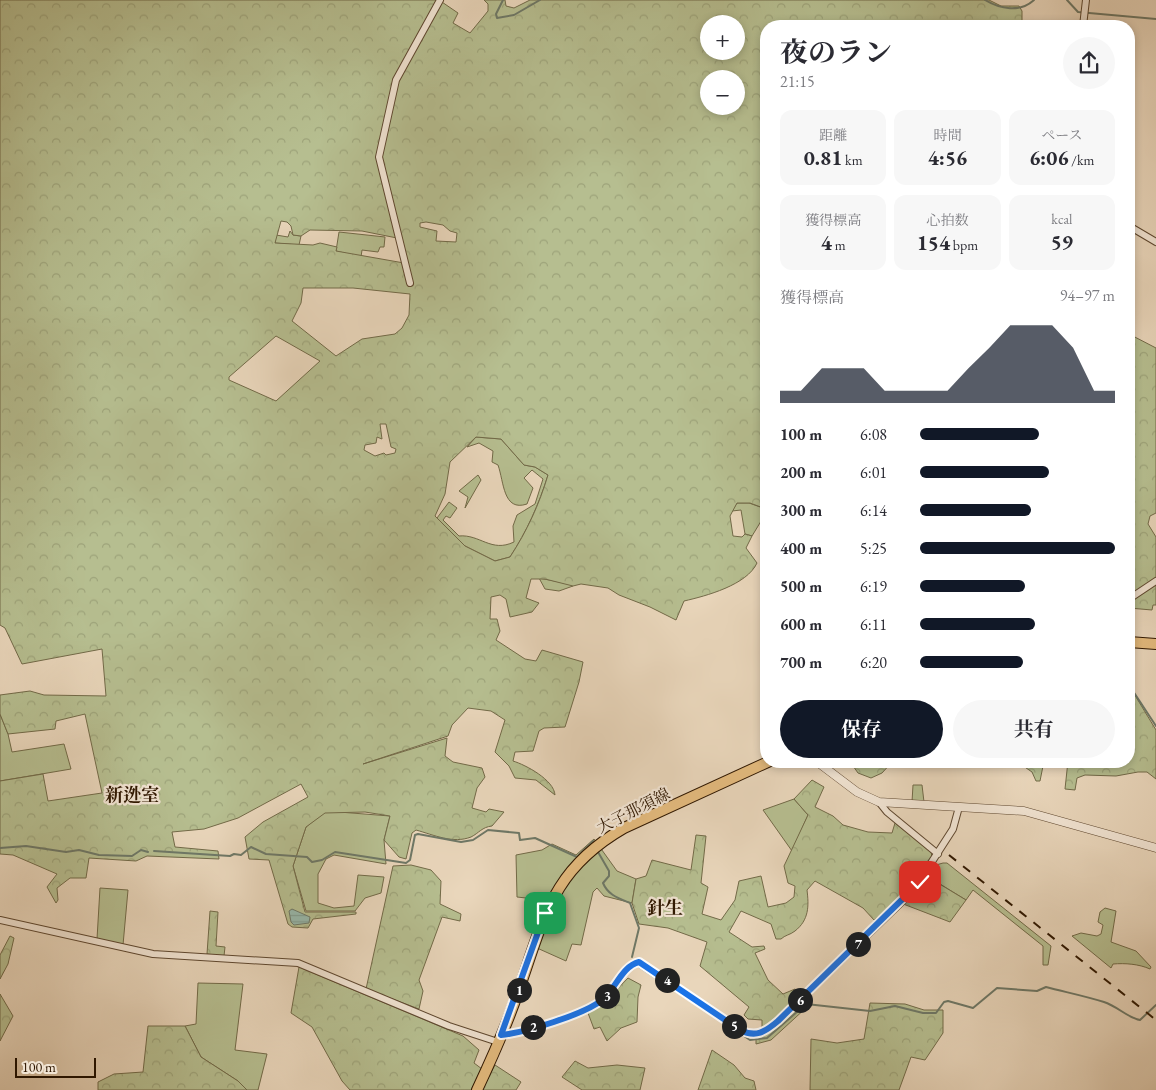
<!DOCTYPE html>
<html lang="ja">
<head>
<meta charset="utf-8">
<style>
	body { margin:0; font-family:"EB Garamond","Noto Serif JP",serif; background:#f7f7f7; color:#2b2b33; height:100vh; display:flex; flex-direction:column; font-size:19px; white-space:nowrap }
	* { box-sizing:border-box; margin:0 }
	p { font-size:16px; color:#7c7c81 }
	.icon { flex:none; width:28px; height:28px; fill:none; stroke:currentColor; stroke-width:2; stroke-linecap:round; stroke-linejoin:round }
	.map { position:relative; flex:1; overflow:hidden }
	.drawer { position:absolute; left:760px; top:20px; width:375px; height:748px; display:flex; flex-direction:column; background:#fff; border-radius:20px; box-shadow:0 2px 8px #0003 }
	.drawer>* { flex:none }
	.fabs { position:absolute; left:700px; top:15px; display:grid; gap:10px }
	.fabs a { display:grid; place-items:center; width:45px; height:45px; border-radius:50%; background:#fff; box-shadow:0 2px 8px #0003; font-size:25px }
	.scale { position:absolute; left:15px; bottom:12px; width:81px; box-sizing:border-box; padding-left:5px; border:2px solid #2f1700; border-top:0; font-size:14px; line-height:18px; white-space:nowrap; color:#2f1700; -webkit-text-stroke:4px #f1e4d3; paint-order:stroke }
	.pin { position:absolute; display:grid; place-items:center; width:42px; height:42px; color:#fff; margin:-21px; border-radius:10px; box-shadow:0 2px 8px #0006 }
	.km { position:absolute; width:25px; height:25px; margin:-12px; border-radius:50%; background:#222; color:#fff; font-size:14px; line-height:25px; text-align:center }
	.round { display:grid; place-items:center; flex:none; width:52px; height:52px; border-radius:26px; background:#f7f7f7 }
	.summary { display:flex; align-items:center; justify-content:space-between; height:85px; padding:0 20px }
	h1 { font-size:28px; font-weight:700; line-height:38px }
	.figures { display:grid; grid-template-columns:repeat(3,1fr); gap:8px; height:85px; padding:5px 20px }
	.figures div { display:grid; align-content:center; border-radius:12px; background:#f7f7f7; text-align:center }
	.figures b { font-size:21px; font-weight:700 }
	.figures small { font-size:14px; font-weight:400 }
	.figures p { font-size:14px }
	.chart { height:140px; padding:10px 20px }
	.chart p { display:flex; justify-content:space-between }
	.chart svg { width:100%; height:90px; margin-top:5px; fill:#111827; opacity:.7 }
	.primary-button { display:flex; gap:10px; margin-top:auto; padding:10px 20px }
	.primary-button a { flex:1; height:58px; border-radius:30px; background:#111827; color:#fff; font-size:20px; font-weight:700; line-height:58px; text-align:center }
	.primary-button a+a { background:#f7f7f7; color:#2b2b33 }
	ul { padding:0 20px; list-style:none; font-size:16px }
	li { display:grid; grid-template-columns:80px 60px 1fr; align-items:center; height:38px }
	li i { height:12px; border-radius:6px; background:#111827 }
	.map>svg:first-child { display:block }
	.green { fill:#b6be90; stroke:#726a48 }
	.forest { fill:url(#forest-crowns); stroke:#726a48; fill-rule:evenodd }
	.water { fill:url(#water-rules); stroke:#6e7867 }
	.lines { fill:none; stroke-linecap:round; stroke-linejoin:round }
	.stream { stroke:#6e7867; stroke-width:2 }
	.minor-casing { stroke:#5e472f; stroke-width:8 }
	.tertiary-casing { stroke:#5e472f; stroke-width:9 }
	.primary-casing { stroke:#2f1700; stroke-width:12 }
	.minor { stroke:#f1e4d3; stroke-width:6 }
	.tertiary { stroke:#f1e4d3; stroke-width:8 }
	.primary { stroke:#e4bb7e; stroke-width:10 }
	.rail { stroke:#2f1700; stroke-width:2; stroke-dasharray:9 9; stroke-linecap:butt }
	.route-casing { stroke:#fff; stroke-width:10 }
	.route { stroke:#1a73e8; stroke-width:6 }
	.labels { text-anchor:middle; stroke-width:4.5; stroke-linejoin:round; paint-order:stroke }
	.street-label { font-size:16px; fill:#2f1700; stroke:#f1e4d3 }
	.neighbourhood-label { font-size:18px; font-weight:bold; fill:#2f1700; stroke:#f1e4d3 }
</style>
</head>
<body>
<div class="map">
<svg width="1156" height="1090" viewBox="0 0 1156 1090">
	<defs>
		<pattern id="forest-crowns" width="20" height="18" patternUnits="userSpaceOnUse" patternTransform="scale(1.25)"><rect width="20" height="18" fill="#b6be90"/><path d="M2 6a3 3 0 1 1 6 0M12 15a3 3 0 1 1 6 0" fill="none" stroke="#9da37a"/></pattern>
		<pattern id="water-rules" width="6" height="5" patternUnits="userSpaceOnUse" patternTransform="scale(1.25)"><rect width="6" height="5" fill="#98b9ac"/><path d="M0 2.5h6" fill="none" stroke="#839e92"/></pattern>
	</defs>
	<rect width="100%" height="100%" fill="#e9d6bb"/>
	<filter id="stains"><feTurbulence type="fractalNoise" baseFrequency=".004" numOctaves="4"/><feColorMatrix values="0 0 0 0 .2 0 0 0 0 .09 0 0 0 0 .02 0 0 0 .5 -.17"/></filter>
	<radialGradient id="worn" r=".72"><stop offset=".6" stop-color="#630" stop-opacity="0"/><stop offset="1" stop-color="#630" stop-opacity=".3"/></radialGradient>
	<!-- green -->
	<path class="green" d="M 290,231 L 293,235 L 301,236 L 299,245 L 275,243 L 276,235 L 288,237 Z
		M 339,232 L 385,237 L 384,247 L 380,247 L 378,252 L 362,250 L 361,257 L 336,251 Z
		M 476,437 L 501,439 L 524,465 L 535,467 L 548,475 C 539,504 527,531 510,557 L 495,561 L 465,546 L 437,518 L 449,502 L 457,508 L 450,518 L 446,516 L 443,520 L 459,536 C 480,534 491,553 514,542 L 513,526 L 517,515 L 535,504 L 543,479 L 532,470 L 524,478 L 533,488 L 527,504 C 503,512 504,482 498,465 L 492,462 L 493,451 L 479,443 L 467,447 Z
		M 478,475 L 481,480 L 465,508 L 468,497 L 459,491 Z
		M 737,503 L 749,503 L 766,509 L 766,513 L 752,536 L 745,534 L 741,510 L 732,511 Z
		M 539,578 L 570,584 L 573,586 L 559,591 L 545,589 Z
		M 0,714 L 8,734 L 12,752 L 64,744 L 71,769 L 0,781 Z
		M 913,785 L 922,785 L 924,802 L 912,802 Z
		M 794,799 L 808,815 L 792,851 L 763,810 Z
		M 326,811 L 390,816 L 384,840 L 386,864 L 334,855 L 326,859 L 318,874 L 318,903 L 334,908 L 354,906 L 358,875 L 384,877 L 381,893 L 365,898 L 355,911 L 306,911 L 293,866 L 306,827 Z
		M 594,839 L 617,871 L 636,879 L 632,903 L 604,896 L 597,888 L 593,892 L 581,945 L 572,944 L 566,961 L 537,948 L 553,901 L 517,897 L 516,855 L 542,850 L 552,844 L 576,855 Z
		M 943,863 L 947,863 L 1051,946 L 1048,965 L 1043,965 L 1043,946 L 973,890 L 966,900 L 927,876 L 936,865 Z
		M 100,888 L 128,890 L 123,945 L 97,939 Z
		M 1105,908 L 1116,911 L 1111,942 L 1136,951 L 1151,967 L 1150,969 C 1139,964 1125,963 1113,964 L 1111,968 L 1072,936 L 1081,933 L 1097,936 L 1101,934 L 1103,925 L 1098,922 L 1100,912 Z
		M 198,983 L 243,984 L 235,1050 L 267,1054 L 258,1090 L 247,1090 L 238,1081 L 201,1057 L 185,1026 L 196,1024 Z"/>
	<!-- forest -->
	<path class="forest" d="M 0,0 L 439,0 L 458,13 L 453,23 L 470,33 L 488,11 L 488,4 L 484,0 L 505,0 L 506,6 L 514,8 L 530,0 L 989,0 L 1001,6 L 1019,6 L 1022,11 L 1022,26 L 766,26 L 766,509 L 750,503 L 737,503 L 730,516 L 733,536 L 742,537 L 745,534 L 752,536 L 746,548 L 757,563 C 747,585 706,596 684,601 L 676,620 L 650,607 L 619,595 L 608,588 L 581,584 L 573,586 L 545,579 L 531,579 L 526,598 L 539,603 L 532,612 L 510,617 L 506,599 L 500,595 L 491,597 L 490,619 L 497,619 L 500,631 L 496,640 L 525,659 L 536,661 L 542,650 L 583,662 L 579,682 L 565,727 L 544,728 L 539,731 L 533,751 L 515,752 L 513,761 C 526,765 554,780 555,795 L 536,780 L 515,778 L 509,766 L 495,752 L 505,720 L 491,711 L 468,708 L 452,725 L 448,736 L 363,764 L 447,738 L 445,756 L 453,762 L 482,768 L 485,777 L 477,788 L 472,808 L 486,812 L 489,809 L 504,812 L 492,826 C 482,827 479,833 471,837 C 453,844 434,835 416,830 L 412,833 L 406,859 L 399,857 L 384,840 L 390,816 L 365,812 L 325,813 L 306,827 L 293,866 L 305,912 L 356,912 L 356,914 L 313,919 L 308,928 L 292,927 L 288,924 L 269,860 L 249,859 L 245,837 L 263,822 L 308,797 L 301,784 L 238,818 L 204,829 L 172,832 L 175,847 L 218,851 L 219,859 L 147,856 L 136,861 L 89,858 L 86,878 L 70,878 L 57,888 L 58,900 L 56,903 L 47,887 L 57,874 L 13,855 L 0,854 L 0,781 L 43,774 L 48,801 L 102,793 L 85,714 L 56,721 L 55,729 L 8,734 L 0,714 L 0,695 L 30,691 L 44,695 L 106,696 L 102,649 L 22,664 L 5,628 L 0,625 ZM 709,24 L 736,24 L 736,51 L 709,51 ZM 709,79 L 736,79 L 736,106 L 709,106 ZM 281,221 L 287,222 L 291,226 L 293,235 L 301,236 L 310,230 L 362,231 L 397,238 L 404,263 L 336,251 L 337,247 L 320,243 L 313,245 L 275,243 ZM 426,222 L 443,225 L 450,231 L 457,233 L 456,242 L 436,241 L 437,231 L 420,227 L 420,223 ZM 303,288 L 353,288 L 410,294 L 409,315 L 402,328 L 395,334 L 362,339 L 336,356 L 292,321 L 301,303 ZM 276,336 L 320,361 L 276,401 L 229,380 L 229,377 ZM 380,424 L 386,424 L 391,447 L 396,449 L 395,453 L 386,455 L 384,453 L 375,456 L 364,450 L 365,445 L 376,443 L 377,437 L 382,439 ZM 476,437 L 501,439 L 524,465 L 535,467 L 548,475 C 539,505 527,531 510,557 L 495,561 L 465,546 L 435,516 L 445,494 L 450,462 Z
		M 1129,334 L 1156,348 L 1156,513 L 1150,516 L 1148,524 L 1156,537 L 1156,605 L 1153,605 L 1152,610 L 1129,608 Z
		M 1133,692 L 1156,730 L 1156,779 L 1147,772 L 1138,772 L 1116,776 L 1085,775 L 1077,778 L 1075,790 L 1065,789 L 1068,761 L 1129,761 L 1129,694 Z
		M 853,761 L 893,761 L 882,773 L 871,778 L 858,773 L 851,763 Z
		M 1016,761 L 1044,761 L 1040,781 L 1036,781 L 1032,772 Z
		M 812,780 L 824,787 L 815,807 L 833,816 L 843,825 L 868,832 L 892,833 L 895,823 L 931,851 L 932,858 L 923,874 L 966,900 L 950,922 L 898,902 L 874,920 L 863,908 L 815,881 L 807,890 C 809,906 809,920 795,931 C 790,935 785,935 781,939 L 776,939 L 771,924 L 741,911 L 729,932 L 752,947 L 764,946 L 765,949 L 755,953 L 768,980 L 783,994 L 795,989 L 802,995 L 807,1007 L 771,1040 L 756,1044 L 756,1030 L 762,1028 L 762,1020 L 748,1019 L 744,1015 L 749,1007 L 700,966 L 707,942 L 668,928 L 639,924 L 632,903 L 636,879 L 646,876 L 652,860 L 691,870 L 696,835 L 706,836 L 701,883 L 708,887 L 702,914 L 721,920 L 735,900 L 739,881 L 761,876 L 768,907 L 786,903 L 794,897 L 795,886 L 788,883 L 784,866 L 808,815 L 794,799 Z
		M 411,865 L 431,870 L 441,881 L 440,904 L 461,914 L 460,921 L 442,917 L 419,980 L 423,991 L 419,1009 L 366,989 L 393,866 Z
		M 210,911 L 218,912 L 216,946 L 225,947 L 224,956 L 207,954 Z
		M 10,936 L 14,938 L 8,964 L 0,979 L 0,955 Z
		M 299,967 L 463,1036 L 479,1050 L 474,1063 L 482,1069 L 471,1090 L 350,1090 L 342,1081 L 312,1027 L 291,1013 Z
		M 628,978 L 641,985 L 638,997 L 637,1022 L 621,1028 L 607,1041 L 600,1027 L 594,1029 L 588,1013 L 603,1004 Z
		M 0,994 L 13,1016 L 0,1041 Z
		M 870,1003 L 905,1004 L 924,1010 L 943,1010 L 943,1033 L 925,1060 L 911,1057 L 899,1090 L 810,1090 L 811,1039 L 837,1043 L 864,1039 Z
		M 148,1026 L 185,1026 L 201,1057 L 238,1081 L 247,1090 L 98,1090 L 98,1082 L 114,1074 L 143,1072 Z
		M 712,1050 L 734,1065 L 745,1078 L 754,1081 L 756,1090 L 698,1090 Z
		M 575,1061 L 588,1068 L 617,1065 L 645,1068 L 640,1090 L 582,1090 L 562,1077 Z
		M 495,1065 L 521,1082 L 516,1090 L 482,1090 Z"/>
	<!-- water -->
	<path class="water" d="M 292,909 L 310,917 L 309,923 L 294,925 L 291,922 L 289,911 Z"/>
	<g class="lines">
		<!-- stream -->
		<path class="stream" d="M 503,0 L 496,14 L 497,18 L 514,15 L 540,0
			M 985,0 C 1000,9 1020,13 1034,0
			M 1067,0 L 1078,12 L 1156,19
			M 1129,685 L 1156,726
			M 0,848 L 26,846 L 66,852 L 79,850 L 99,855 L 132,856 L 141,850 L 148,852
			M 154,851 L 230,856 L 234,854 L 241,855 L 251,847 L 266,854 L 307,857 L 312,862 L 322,860 L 335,852 L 406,863 L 410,860 L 415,835 L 418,834 L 461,842 L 473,840 L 488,830 L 519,833 L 520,840 L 535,838 L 577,857 L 593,841
			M 598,852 L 609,871 L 609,876 L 603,883 C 608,895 618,898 630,903 L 639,928 L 632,957
			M 639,967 L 750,1040 L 767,1038 L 806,1004 L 870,1011 L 895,1006 L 923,1013 L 936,1013 L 944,1002 L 948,1001 L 973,1008 L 997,988 L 1037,991 L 1046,987 C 1065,992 1085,996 1104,1002 C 1117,1006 1128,1018 1140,1020 L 1156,1005"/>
		<!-- minor casing -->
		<g class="minor-casing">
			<path id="minor" d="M 1083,26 L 1086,0
				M 1129,226 L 1156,242
				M 410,283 L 379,157 L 396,80 L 440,0
				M 1129,599 L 1156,581
				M 879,802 L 887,812 L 938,854
				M 0,920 L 153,954 L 298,963 L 449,1026 L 498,1042
				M 501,1035 C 523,1033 585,1014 602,1000 C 615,990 622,966 639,962 L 740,1030 C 756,1038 765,1032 778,1021 L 913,891 L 953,829 L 959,807"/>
		</g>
		<!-- tertiary casing -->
		<g class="tertiary-casing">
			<path id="tertiary" d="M 816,761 L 857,792 L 879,802 L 1024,811 L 1156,848"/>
		</g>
		<!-- primary casing -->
		<g class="primary-casing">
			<path id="primary" d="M 1129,642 L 1156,644
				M 477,1090 C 492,1058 507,1025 518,992 C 544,919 551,870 624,828 L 770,761"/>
		</g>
		<!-- minor -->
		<use href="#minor" class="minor"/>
		<!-- tertiary -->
		<use href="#tertiary" class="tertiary"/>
		<!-- primary -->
		<use href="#primary" class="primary"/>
		<!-- rail -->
		<path class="rail" d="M 949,855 L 1156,1020"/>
	</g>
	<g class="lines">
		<!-- route casing -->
		<g class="route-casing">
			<path id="route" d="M 545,913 L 501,1035 C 524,1033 585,1014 602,1000 C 615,990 622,966 639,962 L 740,1030 C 756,1038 765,1032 778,1021 L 920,882"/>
		</g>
		<!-- route -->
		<use href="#route" class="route"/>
	</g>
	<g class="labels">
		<!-- street labels -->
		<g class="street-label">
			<text transform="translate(633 810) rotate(-27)" y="6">大子那須線</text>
		</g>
		<!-- neighbourhood labels -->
		<g class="neighbourhood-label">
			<text x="132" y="801">新迯室</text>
			<text x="665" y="914">針生</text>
		</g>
	</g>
	<rect width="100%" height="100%" filter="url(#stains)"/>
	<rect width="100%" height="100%" fill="url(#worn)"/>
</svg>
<div class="fabs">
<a>+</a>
<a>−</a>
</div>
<div class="scale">100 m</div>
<div class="pin" style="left:545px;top:913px;background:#1e9e55"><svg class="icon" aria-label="arrive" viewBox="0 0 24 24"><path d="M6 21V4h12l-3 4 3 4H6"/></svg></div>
<div class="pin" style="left:920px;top:882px;background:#d93025"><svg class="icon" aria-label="check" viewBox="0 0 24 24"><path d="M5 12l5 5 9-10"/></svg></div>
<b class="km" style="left:519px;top:990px">1</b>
<b class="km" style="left:533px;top:1027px">2</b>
<b class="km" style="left:607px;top:996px">3</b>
<b class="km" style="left:667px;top:980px">4</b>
<b class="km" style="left:734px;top:1026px">5</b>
<b class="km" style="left:800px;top:1000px">6</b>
<b class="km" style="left:858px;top:944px">7</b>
<section class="drawer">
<div class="summary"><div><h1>夜のラン</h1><p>21:15</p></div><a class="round"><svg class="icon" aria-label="share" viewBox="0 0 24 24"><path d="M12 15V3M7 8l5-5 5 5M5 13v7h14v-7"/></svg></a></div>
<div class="figures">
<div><p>距離</p><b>0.81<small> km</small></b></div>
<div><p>時間</p><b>4:56</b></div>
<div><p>ペース</p><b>6:06<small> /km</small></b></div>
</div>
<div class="figures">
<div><p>獲得標高</p><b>4<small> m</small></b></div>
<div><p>心拍数</p><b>154<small> bpm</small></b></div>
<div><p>kcal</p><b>59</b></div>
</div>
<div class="chart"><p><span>獲得標高</span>94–97 m</p>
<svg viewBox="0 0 160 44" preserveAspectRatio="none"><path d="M0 44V38L10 38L20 27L30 27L40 27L50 38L60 38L70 38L80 38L90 27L100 17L110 6L120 6L130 6L140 17L150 38L160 38V44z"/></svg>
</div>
<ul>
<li><b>100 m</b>6:08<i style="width:61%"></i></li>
<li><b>200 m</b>6:01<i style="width:66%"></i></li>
<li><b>300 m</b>6:14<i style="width:57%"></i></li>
<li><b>400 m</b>5:25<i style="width:100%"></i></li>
<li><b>500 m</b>6:19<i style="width:54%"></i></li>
<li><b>600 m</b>6:11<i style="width:59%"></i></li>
<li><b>700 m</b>6:20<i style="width:53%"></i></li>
</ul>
<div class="primary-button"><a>保存</a><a>共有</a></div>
</section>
</div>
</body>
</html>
